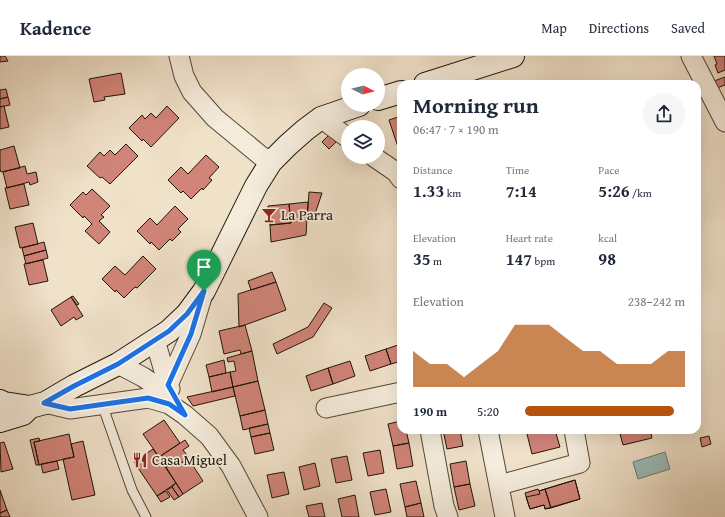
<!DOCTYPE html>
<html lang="en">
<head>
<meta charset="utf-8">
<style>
	body { margin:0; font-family:"Gentium Book Plus",serif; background:#f6f6f7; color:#1f2937; height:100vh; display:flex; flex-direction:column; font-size:15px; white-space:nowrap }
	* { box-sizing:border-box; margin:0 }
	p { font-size:13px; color:#747a83 }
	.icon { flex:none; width:22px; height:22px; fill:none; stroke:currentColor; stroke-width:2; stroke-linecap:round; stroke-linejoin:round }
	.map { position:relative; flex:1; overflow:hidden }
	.sheet { position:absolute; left:397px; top:24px; width:304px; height:354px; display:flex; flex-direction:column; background:#fff; border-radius:12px; box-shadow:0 4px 16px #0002 }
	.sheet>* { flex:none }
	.needle { width:26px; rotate:96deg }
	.buttons { position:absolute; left:341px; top:12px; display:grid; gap:8px }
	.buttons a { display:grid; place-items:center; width:44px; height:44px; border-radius:50%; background:#fff; box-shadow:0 4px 16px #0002; font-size:20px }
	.pin { position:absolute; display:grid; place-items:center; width:34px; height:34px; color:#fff; margin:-41px -17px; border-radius:50% 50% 50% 0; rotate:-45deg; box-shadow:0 0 4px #0007 }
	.pin .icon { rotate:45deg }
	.round { display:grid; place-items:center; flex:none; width:42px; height:42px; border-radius:21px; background:#f6f6f7 }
	.summary { display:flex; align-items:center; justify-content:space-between; height:68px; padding:0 16px }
	h1 { font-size:22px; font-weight:700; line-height:30px }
	.metrics { display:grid; grid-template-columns:repeat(3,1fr); gap:6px; height:68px; padding:4px 16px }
	.metrics div { display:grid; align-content:center }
	.metrics b { font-size:17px; font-weight:700 }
	.metrics small { font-size:11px; font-weight:400 }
	.metrics p { font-size:11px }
	.chart { height:112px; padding:8px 16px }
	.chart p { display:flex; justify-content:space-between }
	.chart svg { width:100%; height:72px; margin-top:4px; fill:#b45309; opacity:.7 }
	ul { padding:0 16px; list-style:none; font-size:13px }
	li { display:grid; grid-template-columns:64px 48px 1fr; align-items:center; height:30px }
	li i { height:10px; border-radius:5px; background:#b45309 }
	header { display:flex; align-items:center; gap:24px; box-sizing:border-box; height:56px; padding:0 20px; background:#fff; border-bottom:1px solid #e0e1e3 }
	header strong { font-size:19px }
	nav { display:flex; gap:22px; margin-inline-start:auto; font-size:14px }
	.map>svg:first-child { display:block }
	.water { fill:#9bbcbb; stroke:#697973 }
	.building { fill:#d18478; stroke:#1f1508 }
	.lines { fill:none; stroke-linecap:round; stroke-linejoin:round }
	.service-casing { stroke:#534838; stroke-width:11 }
	.minor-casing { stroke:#534838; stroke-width:21 }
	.secondary-casing { stroke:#1f1508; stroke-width:24 }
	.service { stroke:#f5ecdc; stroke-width:9 }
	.minor { stroke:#f5ecdc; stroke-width:19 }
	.secondary { stroke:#f5ecdc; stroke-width:22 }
	.route-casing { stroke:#fff; stroke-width:8 }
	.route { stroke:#1a73e8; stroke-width:5 }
	.labels { text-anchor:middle; stroke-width:3.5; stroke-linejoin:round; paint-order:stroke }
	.poi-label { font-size:15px; fill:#1f1508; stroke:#f5ecdc; text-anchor:start }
</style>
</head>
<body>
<header>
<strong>Kadence</strong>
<nav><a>Map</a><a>Directions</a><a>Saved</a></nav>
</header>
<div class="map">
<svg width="725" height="461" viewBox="0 0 725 461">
	<rect width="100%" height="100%" fill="#f0e1c9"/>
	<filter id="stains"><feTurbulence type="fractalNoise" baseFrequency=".005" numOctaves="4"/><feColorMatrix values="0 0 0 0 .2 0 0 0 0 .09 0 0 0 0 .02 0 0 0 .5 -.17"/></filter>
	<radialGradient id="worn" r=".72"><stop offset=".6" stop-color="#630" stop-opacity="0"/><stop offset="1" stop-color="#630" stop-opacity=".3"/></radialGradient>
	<!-- water -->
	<path class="water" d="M 665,396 L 670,413 L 638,423 L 633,406 Z"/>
	<!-- building -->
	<path class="building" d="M 0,0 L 5,0 L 8,5 L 0,6 Z
		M 714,0 L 725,0 L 725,14 L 718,17 L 715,9 L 717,8 Z
		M 121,17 L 125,38 L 104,41 L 105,44 L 94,46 L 89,23 Z
		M 725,21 L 725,29 L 717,32 L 714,25 Z
		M 6,33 L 8,41 L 0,43 L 0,34 Z
		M 8,41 L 10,49 L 0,51 L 0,43 Z
		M 4,50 L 9,71 L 0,73 L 0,51 Z
		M 167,50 L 179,62 L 151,91 L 143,83 L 142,85 L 129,72 L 142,59 L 145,63 L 151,57 L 156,62 Z
		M 401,60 L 401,90 L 398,91 L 389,64 Z
		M 331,77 L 338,84 L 329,93 L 322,86 Z
		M 126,88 L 138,100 L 110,128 L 102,121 L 100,122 L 87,110 L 100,96 L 104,100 L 110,94 L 115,99 Z
		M 14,90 L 20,112 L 1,116 L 0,113 L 0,94 Z
		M 206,99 L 219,111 L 209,122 L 212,124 L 203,134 L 202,132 L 191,143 L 183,135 L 181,137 L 168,124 L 181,111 L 188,118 Z
		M 25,110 L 27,118 L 36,116 L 38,126 L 30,129 L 29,126 L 7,132 L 3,116 Z
		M 24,128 L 29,149 L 10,153 L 5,132 Z
		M 92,133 L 110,150 L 101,159 L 104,161 L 99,165 L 110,176 L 99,188 L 85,175 L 92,168 L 84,160 L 83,162 L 70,149 L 83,136 L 86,139 Z
		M 309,136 L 322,137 L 313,164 L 307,165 Z
		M 308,146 L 306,179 L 271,186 L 270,169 L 291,167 L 289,148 Z
		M 289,148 L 291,167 L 270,169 L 268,150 Z
		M 175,150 L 188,163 L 178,173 L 181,176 L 172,185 L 170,183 L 159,194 L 151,186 L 150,188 L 137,175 L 150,162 L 157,169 Z
		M 33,167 L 38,188 L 20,192 L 15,171 Z
		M 44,186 L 46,194 L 24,200 L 22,192 Z
		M 46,194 L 48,202 L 26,208 L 24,200 Z
		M 143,200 L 156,213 L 137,232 L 135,231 L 124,242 L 116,234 L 115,236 L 102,223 L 115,210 L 125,219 Z
		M 43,204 L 48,225 L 29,229 L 24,208 Z
		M 272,216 L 276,226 L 251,234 L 248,225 Z
		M 276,226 L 286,254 L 245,269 L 239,271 L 238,238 Z
		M 73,240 L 79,248 L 77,249 L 71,241 Z
		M 71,241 L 83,260 L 76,264 L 74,261 L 61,270 L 51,254 Z
		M 324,247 L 332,252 L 313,281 L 277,298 L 273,288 L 308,271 Z
		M 245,269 L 252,295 L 241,298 L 240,294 L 224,298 L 219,275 Z
		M 401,288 L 401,305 L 391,308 L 386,293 Z
		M 386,293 L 391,308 L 370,315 L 365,300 Z
		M 252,295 L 258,325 L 233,331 L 230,316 L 236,315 L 234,305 L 228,306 L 227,302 L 241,298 Z
		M 224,304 L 226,317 L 209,321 L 206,309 Z
		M 350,305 L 355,320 L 333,328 L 328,312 Z
		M 328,312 L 333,328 L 311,335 L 306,320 Z
		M 230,316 L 233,331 L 212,336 L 209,321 Z
		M 258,325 L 265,354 L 240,360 L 233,331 Z
		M 233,331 L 235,340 L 193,350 L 187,341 Z
		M 265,354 L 268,368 L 243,374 L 240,360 Z
		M 164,364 L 180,387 L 159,401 L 143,378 Z
		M 401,365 L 401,374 L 406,374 L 409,387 L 393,390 L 388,368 Z
		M 268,368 L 270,377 L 251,381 L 249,372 Z
		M 443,374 L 460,374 L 463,390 L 447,393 Z
		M 526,374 L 555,374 L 560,391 L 532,398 Z
		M 619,374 L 650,374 L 652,382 L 623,389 Z
		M 270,377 L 274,394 L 255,398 L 251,381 Z
		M 69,378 L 74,401 L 39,409 L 34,386 Z
		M 709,380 L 711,388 L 702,391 L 700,382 Z
		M 39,382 L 40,385 L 34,386 L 39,409 L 36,409 L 30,384 Z
		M 185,384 L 189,390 L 183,394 L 189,402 L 180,408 L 179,405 L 175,408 L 174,405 L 166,411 L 159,401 Z
		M 83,385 L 95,439 L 72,444 L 63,403 L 74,401 L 71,388 Z
		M 4,386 L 13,413 L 1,416 L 0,387 Z
		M 409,387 L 413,410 L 397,413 L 393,390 Z
		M 153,393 L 176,427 L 157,440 L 134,406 Z
		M 380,394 L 384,417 L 368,420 L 363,397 Z
		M 347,400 L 352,424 L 336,427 L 331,403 Z
		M 188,402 L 203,425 L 183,438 L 166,411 L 174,405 L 175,408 L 179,405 L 180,408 Z
		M 57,405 L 59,413 L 43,417 L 41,408 Z
		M 466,405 L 470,428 L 454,431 L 450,408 Z
		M 315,407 L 320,430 L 304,434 L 299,411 Z
		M 284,416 L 289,438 L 272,442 L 267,419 Z
		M 575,424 L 580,443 L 551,452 L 545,433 Z
		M 575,424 L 580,443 L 545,453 L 544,449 L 530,453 L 525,437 L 538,433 L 539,435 Z
		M 416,425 L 421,447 L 405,451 L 400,428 Z
		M 176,427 L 183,438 L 179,441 L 172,431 Z
		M 470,428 L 475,450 L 459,454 L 454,431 Z
		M 172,431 L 179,441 L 174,444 L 167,434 Z
		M 386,433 L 391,456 L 375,459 L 370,436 Z
		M 545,433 L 551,452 L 545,453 L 544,449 L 530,453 L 526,441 L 540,438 L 539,435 Z
		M 0,434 L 7,454 L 0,457 Z
		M 166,435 L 170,441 L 161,446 L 157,440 Z
		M 355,439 L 359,461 L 342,461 L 338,443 Z
		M 322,447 L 325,461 L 309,461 L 306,450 Z
		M 421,447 L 424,461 L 407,461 L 405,451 Z
		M 7,454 L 10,461 L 0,461 L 0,457 Z"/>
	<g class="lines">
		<!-- service casing -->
		<g class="service-casing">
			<path id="service" d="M 102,348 L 132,434 L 146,461"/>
		</g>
		<!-- minor casing -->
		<g class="minor-casing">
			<path id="minor" d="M 179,0 L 184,20 L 192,36 L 215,62 L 261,100 L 271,106
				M 691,0 L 725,66
				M 321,62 L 348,82
				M 374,101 L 396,116 L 401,123
				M 155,284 L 168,329 L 170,333
				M 118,308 L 143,321 L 156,330 L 168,329
				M 168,329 L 191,278 L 202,241
				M 45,347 L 70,353 L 148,342 L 169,348 L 185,359 L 209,380 L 231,410 L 258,461
				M 326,352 L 401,336
				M 430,374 L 444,450 L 448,461
				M 488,374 L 505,461
				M 499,429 L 580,407 L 574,374"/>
		</g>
		<!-- secondary casing -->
		<g class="secondary-casing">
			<path id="secondary" d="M 425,28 L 513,0
				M 378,43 L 401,36
				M 0,345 L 4,347 L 30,351 L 45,347 L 74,330 L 118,308 L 169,275 L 187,258 L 204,235 L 256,130 L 271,106 L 288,89 L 305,74 L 321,62 L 359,49
				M 0,365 L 23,358 L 30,351"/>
		</g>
		<!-- service -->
		<use href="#service" class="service"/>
		<!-- minor -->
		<use href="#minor" class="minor"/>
		<!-- secondary -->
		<use href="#secondary" class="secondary"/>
	</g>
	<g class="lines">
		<!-- route casing -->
		<g class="route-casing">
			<path id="route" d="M 204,235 L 191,278 L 168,329 L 185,359 L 169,348 L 148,342 L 70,353 L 44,347 L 74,330 L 118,308 L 169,275 L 187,258 Z"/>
		</g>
		<!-- route -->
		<use href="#route" class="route"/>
	</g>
	<!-- icons -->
	<defs>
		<g id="bar-bare" transform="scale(1.2)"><path d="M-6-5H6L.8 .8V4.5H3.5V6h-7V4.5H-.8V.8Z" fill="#8f2418" stroke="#f5ecdc" stroke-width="2.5" paint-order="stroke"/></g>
		<g id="restaurant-bare" transform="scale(1.2)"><path d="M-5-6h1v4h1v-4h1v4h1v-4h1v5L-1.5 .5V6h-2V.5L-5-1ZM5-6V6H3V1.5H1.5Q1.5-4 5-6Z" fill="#8f2418" stroke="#f5ecdc" stroke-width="2.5" paint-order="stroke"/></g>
	</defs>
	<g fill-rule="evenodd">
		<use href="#bar-bare" x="269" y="159"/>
		<use href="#restaurant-bare" x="140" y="404"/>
	</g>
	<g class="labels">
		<!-- poi labels -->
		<g class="poi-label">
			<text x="281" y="164">La Parra</text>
			<text x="152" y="409">Casa Miguel</text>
		</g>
	</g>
	<rect width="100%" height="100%" filter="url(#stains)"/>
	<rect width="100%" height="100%" fill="url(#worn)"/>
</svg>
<div class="buttons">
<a><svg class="needle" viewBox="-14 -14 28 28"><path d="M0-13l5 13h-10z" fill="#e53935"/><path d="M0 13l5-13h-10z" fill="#747a83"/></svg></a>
<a><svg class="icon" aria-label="layers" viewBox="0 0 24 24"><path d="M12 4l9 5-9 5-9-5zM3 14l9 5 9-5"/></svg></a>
</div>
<div class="pin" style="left:204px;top:235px;background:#1e9e55"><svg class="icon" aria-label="arrive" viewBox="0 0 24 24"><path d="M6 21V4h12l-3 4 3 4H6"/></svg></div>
<section class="sheet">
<div class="summary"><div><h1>Morning run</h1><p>06:47 · 7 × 190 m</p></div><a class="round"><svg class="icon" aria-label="share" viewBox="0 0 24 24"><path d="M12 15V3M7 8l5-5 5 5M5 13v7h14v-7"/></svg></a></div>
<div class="metrics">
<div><p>Distance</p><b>1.33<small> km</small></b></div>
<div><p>Time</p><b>7:14</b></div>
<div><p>Pace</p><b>5:26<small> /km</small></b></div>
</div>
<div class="metrics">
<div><p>Elevation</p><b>35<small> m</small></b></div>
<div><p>Heart rate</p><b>147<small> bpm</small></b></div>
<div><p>kcal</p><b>98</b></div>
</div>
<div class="chart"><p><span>Elevation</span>238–242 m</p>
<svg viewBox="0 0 160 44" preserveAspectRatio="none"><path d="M0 44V22L10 30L20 30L30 38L40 30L50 22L60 6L70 6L80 6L90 14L100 22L110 22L120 30L130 30L140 30L150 22L160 22V44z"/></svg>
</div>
<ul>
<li><b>190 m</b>5:20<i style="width:93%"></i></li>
</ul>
</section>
</div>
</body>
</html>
